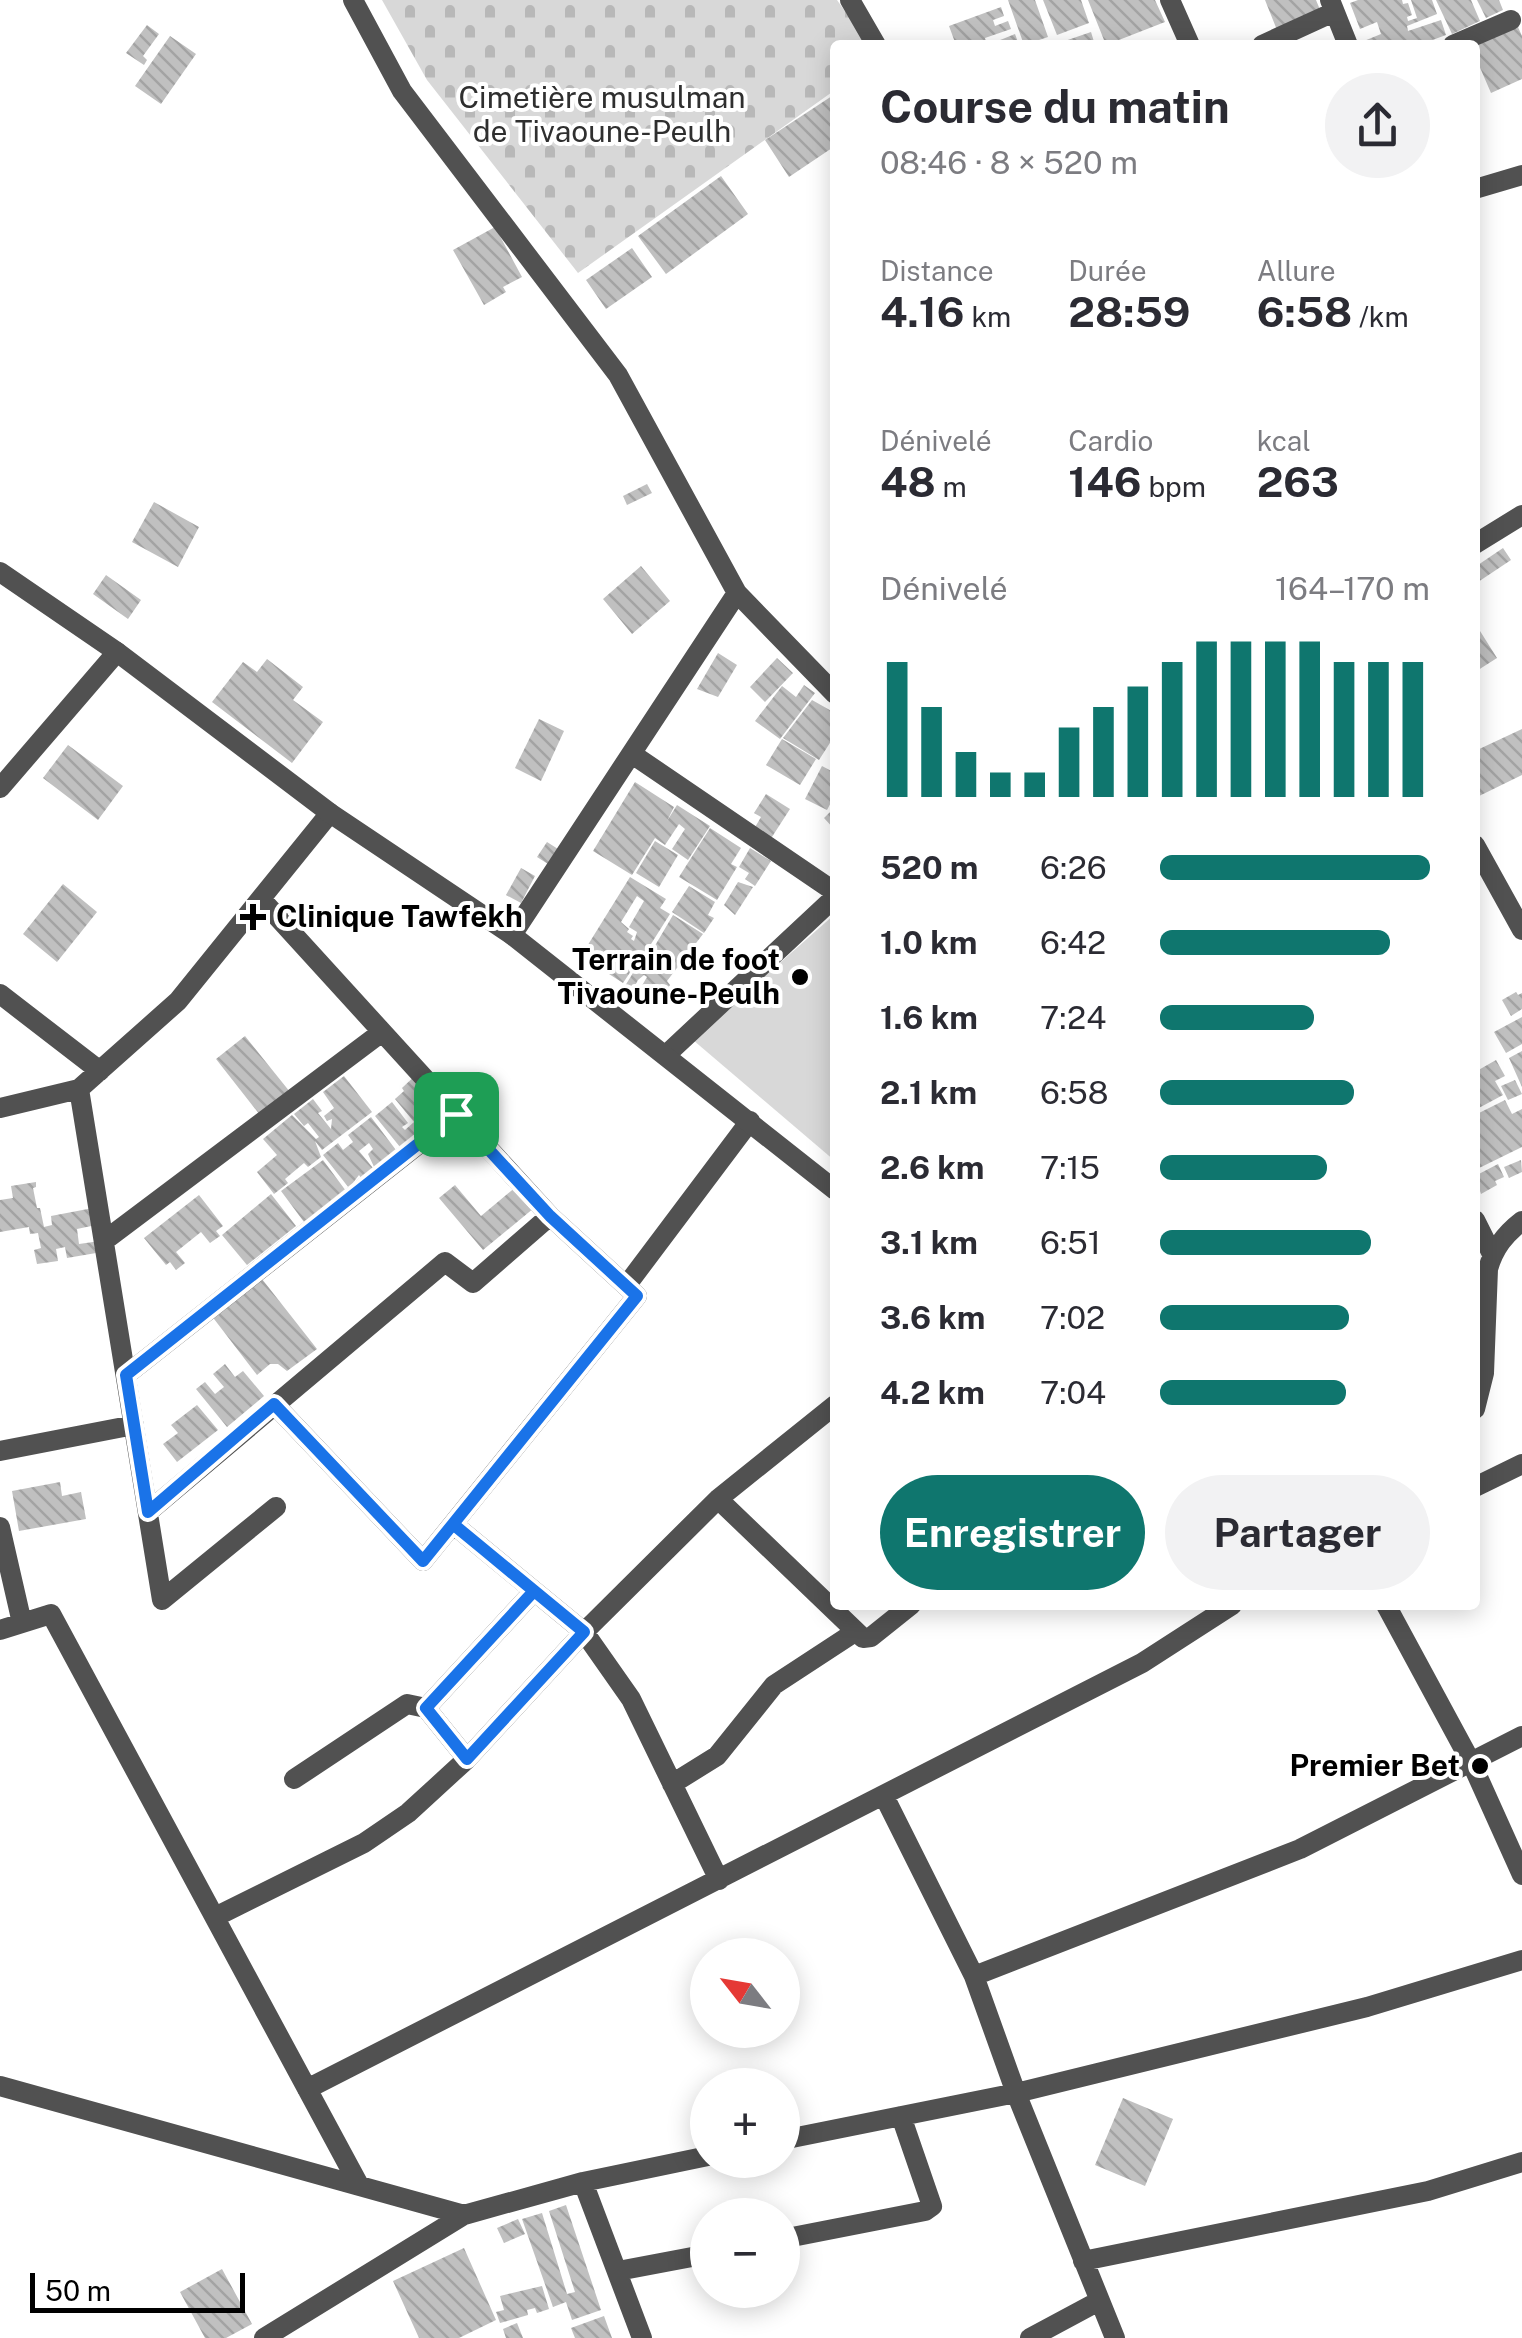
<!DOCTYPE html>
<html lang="fr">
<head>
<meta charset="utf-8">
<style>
	body { margin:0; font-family:"Public Sans",sans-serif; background:#f2f2f3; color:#2b2b33; height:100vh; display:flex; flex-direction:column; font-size:38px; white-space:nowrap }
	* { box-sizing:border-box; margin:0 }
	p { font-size:32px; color:#7c7c81 }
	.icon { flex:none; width:55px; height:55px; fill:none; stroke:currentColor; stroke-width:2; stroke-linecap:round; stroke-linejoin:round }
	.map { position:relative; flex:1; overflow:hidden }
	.side { position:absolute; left:830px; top:40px; width:650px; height:1570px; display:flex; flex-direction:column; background:#fff; border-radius:10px; box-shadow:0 5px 25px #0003 }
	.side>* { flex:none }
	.needle { width:65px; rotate:301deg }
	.tools { position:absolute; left:690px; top:1938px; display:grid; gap:20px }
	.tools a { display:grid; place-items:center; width:110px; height:110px; border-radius:50%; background:#fff; box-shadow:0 5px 25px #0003; font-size:50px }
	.scale { position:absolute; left:30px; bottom:25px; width:215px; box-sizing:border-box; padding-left:10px; border:5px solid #000; border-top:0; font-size:28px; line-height:35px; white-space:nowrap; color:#000; -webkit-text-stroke:8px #fff; paint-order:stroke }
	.pin { position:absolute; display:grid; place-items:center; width:85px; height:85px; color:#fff; margin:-42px; border-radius:20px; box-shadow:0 5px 15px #0006 }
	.round { display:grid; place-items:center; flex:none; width:105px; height:105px; border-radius:52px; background:#f2f2f3 }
	.headline { display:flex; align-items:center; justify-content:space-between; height:170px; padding:0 50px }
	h1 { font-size:45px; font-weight:700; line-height:75px }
	.metrics { display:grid; grid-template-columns:repeat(3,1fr); gap:15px; height:170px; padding:10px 50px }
	.metrics div { display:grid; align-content:center }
	.metrics b { font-size:42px; font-weight:700 }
	.metrics small { font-size:28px; font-weight:400 }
	.metrics p { font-size:28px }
	.chart { height:280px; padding:20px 50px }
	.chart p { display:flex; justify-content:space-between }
	.chart svg { width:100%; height:180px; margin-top:10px; stroke:#0f766e; stroke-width:6 }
	.button { display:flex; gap:20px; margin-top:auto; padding:20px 50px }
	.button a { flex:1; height:115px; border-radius:60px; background:#0f766e; color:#fff; font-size:40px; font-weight:700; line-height:115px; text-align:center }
	.button a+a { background:#f2f2f3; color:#2b2b33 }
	ul { padding:0 50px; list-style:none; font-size:32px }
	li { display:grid; grid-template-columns:160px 120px 1fr; align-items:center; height:75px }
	li i { height:25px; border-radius:12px; background:#0f766e }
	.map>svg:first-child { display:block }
	.grass { fill:#d8d8d8 }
	.cemetery { fill:url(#cemetery-stones) }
	.building { fill:url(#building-back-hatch); fill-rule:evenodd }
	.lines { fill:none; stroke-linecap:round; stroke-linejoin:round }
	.minor { stroke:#515151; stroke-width:20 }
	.tertiary { stroke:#515151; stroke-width:20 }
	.route-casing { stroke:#fff; stroke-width:20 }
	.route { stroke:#1a73e8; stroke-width:12 }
	.poi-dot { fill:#000; stroke:#fff; stroke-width:4 }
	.labels { text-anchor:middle; stroke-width:8; stroke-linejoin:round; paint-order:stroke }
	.park-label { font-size:30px; fill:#2f2f2f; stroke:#fff }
	.poi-label { font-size:30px; font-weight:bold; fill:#000; stroke:#fff; text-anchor:end }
</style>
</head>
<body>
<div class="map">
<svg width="1522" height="2338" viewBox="0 0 1522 2338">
	<defs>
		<pattern id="cemetery-stones" width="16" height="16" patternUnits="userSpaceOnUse" patternTransform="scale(2.5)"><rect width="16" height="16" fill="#d8d8d8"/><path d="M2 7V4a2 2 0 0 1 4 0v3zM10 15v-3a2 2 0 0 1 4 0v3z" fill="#b8b8b8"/></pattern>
		<pattern id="building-back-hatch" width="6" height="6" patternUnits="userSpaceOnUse" patternTransform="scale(2.5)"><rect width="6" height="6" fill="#c0c0c0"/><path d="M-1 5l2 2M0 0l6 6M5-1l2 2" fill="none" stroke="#a3a3a3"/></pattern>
	</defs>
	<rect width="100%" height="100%" fill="#fff"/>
	<!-- grass -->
	<path class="grass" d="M 835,914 L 835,1161 L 693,1040 Z"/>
	<!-- cemetery -->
	<path class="cemetery" d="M 382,0 L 837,0 L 869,45 L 835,45 L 835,90 L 578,273 L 427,80 Z"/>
	<!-- building -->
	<path class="building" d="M 1008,0 L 1035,0 L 1048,37 L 1024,45 Z
		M 1043,0 L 1081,0 L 1089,23 L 1057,35 Z
		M 1088,0 L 1155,0 L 1165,22 L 1106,45 Z
		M 1265,0 L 1316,0 L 1323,17 L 1279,35 Z
		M 1358,0 L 1402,0 L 1403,4 L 1408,3 L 1412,15 L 1407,17 L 1408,21 L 1417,18 L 1411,0 L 1432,0 L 1437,14 L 1407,26 L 1408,31 L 1441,20 L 1446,35 L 1419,45 L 1366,45 L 1364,41 L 1381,34 L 1377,22 L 1360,29 L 1350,3 Z
		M 1436,0 L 1471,0 L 1480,21 L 1452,34 Z
		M 1477,0 L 1499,0 L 1503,10 L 1486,18 Z
		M 1001,7 L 1004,16 L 993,20 L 995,26 L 1008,21 L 1011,29 L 985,38 L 987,45 L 956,45 L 949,26 Z
		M 147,25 L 159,34 L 143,56 L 147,60 L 144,65 L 126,53 Z
		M 1518,27 L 1522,36 L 1522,79 L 1491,93 L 1475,56 L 1475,45 Z
		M 1091,32 L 1095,45 L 1056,45 L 1056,44 Z
		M 1015,34 L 1019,45 L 988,45 Z
		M 170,36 L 196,54 L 161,104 L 135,86 Z
		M 835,94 L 835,146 L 789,177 L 765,140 Z
		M 721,176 L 748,214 L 666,274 L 638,236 Z
		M 495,227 L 522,277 L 503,287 L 506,292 L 484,305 L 453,250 Z
		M 632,248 L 652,277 L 606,309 L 586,280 Z
		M 647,484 L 652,493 L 627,505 L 623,496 Z
		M 154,502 L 199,527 L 178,567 L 132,542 Z
		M 1503,548 L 1511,560 L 1475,584 L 1475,567 Z
		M 641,566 L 670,601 L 632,634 L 603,599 Z
		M 106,575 L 141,600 L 128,619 L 93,594 Z
		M 1475,623 L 1497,658 L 1475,672 Z
		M 718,653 L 737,665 L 718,697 L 697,689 Z
		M 777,658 L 793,673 L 765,702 L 750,687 Z
		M 267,659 L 303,687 L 293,700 L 323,722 L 292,763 L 212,702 L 243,662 L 257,672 Z
		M 804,685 L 815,693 L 780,739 L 755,721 L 782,686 L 796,697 Z
		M 812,700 L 835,713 L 835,735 L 819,760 L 783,738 Z
		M 539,719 L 564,731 L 541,781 L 515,768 Z
		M 1522,729 L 1522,775 L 1475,798 L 1475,751 Z
		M 782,739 L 816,759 L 800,785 L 766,765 Z
		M 68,745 L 123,786 L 98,820 L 43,778 Z
		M 822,766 L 835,773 L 835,795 L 827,810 L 805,799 Z
		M 635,782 L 674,807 L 667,821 L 677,805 L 710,826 L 688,860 L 672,849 L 685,829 L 679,824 L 665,845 L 655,838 L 632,875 L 593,851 Z
		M 766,794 L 790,809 L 770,840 L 754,829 L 761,817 L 754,813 Z
		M 835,807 L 835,830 L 824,818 Z
		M 710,828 L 741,848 L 731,864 L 737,867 L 717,900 L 679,877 Z
		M 655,841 L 678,855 L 659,887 L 636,873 Z
		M 547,842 L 558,849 L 548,864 L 537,857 Z
		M 750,848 L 771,861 L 755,886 L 745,879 L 749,873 L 739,867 Z
		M 521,868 L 535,876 L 521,903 L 506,895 Z
		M 630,877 L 666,899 L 660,908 L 670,914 L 639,963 L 643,966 L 673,915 L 703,934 L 667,981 L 670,985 L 656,1006 L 637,994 L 647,977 L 644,975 L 638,980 L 632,991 L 625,986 L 639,963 L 637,962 L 623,983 L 581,956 ZM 637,896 L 644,901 L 629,927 L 637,932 L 634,941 L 631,939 L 633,936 L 627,932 L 629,929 L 621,922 Z
		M 738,882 L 753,887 L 735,915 L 724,905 Z
		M 63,884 L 97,912 L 57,962 L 23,934 Z
		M 689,886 L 715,902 L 708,915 L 714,918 L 704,933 L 672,912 Z
		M 1516,992 L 1518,995 L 1522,993 L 1522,1009 L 1511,1016 L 1502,1000 Z
		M 1522,1017 L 1522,1044 L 1506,1053 L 1494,1032 Z
		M 245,1036 L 290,1092 L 260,1115 L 216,1059 Z
		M 1522,1051 L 1522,1087 L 1509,1058 Z
		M 1496,1060 L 1505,1076 L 1495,1081 L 1503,1095 L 1475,1110 L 1475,1072 Z
		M 419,1072 L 446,1105 L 436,1114 L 438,1117 L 449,1108 L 459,1121 L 412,1156 L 405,1148 L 414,1140 L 412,1138 L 400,1147 L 375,1116 L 392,1102 L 408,1123 L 402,1127 L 405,1130 L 414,1122 L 395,1099 L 404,1091 L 402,1088 Z
		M 344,1076 L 372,1112 L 322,1150 L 315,1141 L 321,1157 L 308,1167 L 304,1163 L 285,1179 L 288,1183 L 274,1194 L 257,1172 L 277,1155 L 263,1139 L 292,1115 L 316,1139 L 319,1137 L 308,1123 L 304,1126 L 294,1114 L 313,1099 L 322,1111 L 318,1113 L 331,1129 L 332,1119 L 327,1121 L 324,1116 L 334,1108 L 323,1092 Z
		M 1515,1080 L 1522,1094 L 1508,1100 L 1501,1086 Z
		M 1505,1100 L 1512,1114 L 1522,1109 L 1522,1147 L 1475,1170 L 1475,1115 Z
		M 371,1117 L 399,1154 L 375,1169 L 368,1154 L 373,1149 L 369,1143 L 359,1151 L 373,1168 L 361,1178 L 359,1175 L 349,1188 L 323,1155 L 338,1143 L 343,1150 L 353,1142 L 348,1135 Z
		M 323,1160 L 346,1191 L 304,1222 L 281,1191 Z
		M 1521,1160 L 1522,1172 L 1509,1178 L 1504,1167 Z
		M 1498,1164 L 1504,1177 L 1495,1181 L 1497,1185 L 1481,1194 L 1475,1176 Z
		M 36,1182 L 36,1187 L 33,1188 L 37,1208 L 40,1208 L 44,1227 L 52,1225 L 51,1216 L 93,1208 L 96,1225 L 77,1229 L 79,1244 L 100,1241 L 102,1252 L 67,1258 L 65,1247 L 56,1249 L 58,1261 L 37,1264 L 34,1250 L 41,1248 L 38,1233 L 30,1234 L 29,1227 L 0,1232 L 0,1200 L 13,1198 L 11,1186 Z
		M 455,1185 L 481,1216 L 517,1186 L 534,1208 L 483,1250 L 439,1198 Z
		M 271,1194 L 296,1226 L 247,1265 L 222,1235 Z
		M 199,1195 L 223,1226 L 216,1231 L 220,1236 L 210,1243 L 201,1232 L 176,1252 L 185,1263 L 176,1270 L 170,1262 L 166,1265 L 144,1238 Z
		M 262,1279 L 317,1349 L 287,1371 L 278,1364 L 270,1364 L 257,1375 L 211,1315 Z
		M 225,1364 L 235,1377 L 243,1371 L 264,1396 L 227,1427 L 196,1389 L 205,1382 L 215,1394 L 224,1387 L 213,1374 Z
		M 197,1405 L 218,1430 L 177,1462 L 163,1444 L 178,1433 L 171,1425 Z
		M 60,1482 L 62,1496 L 81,1492 L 86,1519 L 19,1531 L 12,1491 Z
		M 1123,2098 L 1173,2119 L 1145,2186 L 1095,2165 Z
		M 566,2205 L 601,2310 L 572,2320 L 566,2302 L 553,2307 L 522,2219 L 542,2213 L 567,2294 L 575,2292 L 549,2211 Z
		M 518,2219 L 525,2234 L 504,2243 L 497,2228 Z
		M 464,2248 L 496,2320 L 459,2338 L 419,2338 L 393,2281 Z
		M 222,2269 L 252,2324 L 226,2338 L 205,2338 L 180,2292 Z
		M 542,2286 L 549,2309 L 537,2313 L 535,2308 L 527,2310 L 528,2315 L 500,2323 L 496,2312 L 504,2310 L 500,2296 Z
		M 604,2316 L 612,2338 L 575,2338 L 571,2328 Z
		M 517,2323 L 523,2338 L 506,2338 L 503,2329 Z"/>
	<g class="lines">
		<!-- minor -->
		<path class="minor" d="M 353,0 L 402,91 L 618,375 L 737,593 L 835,694
			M 850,0 L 876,45
			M 1170,0 L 1190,45
			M 1330,0 L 1348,45
			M 1262,45 L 1334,12
			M 1453,45 L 1511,20
			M 1475,189 L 1522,175
			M 1475,544 L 1522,515
			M 632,754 L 835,892
			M 0,788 L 117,652
			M 1475,845 L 1522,930
			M 262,900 L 550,1216 L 637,1296 L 423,1561 L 275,1405
			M 512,935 L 737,593
			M 0,994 L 100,1071
			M 667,1054 L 835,897
			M 79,1089 L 162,1600
			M 0,1108 L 79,1089 L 178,1001 L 330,813
			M 1475,1220 L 1492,1254
			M 104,1241 L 382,1032
			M 626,1286 L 750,1121
			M 126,1375 L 457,1114
			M 1475,1409 L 1484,1373 L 1488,1269 C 1494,1248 1505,1234 1522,1221
			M 0,1451 L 134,1425
			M 1475,1487 L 1522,1464
			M 718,1499 L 863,1638 L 871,1637 L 911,1605
			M 148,1512 L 445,1262 L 473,1283 L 550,1216
			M 453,1524 L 584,1632 L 631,1699 L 719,1880
			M 0,1527 L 22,1623
			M 162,1600 L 276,1507
			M 0,1630 L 51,1614 L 359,2185
			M 426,1708 L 534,1591
			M 294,1779 L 407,1704 L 426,1708 L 467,1759
			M 672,1784 L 717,1756 L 774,1685 L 855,1632
			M 884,1796 L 974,1976 L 1016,2093 L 1115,2338
			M 215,1917 L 364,1843 L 408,1813 L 467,1759 L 584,1632 L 718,1499 L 835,1405
			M 974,1976 L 1300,1849 L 1522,1736
			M 0,2086 L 464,2215 L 583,2182 L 708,2156
			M 307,2089 L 1142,1663 L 1232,1605
			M 782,2140 L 1016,2093 L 1367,2007 L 1522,1960
			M 583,2182 L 642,2338
			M 782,2239 L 925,2211 L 932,2206 L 901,2116
			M 1083,2261 L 1428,2191 L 1522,2162
			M 618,2271 L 708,2254
			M 264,2338 L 464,2215
			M 1030,2338 L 1099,2301"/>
		<!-- tertiary -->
		<path class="tertiary" d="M 0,572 L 117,652 L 330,813 L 512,935 L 835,1190
			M 1386,1605 L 1472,1764 L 1522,1875"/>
	</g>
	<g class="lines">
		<!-- route casing -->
		<g class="route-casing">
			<path id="route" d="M 456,1114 L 550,1216 L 637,1296 L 453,1524 L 534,1591 L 426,1708 L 467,1759 L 584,1632 L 453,1524 L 423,1561 L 274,1404 L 148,1512 L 126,1375 L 456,1114"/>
		</g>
		<!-- route -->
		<use href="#route" class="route"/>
	</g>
	<!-- markers -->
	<g class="poi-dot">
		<path d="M248 902h10v10h10v10h-10v10h-10v-10h-10v-10h10z"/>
		<circle cx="800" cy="977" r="10"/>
		<circle cx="1480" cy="1766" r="10"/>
	</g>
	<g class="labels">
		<!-- park labels -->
		<g class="park-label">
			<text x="602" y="108">Cimetière musulman<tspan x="602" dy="34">de Tivaoune-Peulh</tspan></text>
		</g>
		<!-- poi labels -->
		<g class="poi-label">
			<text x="276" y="927" text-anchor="start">Clinique Tawfekh</text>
			<text x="780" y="970">Terrain de foot<tspan x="780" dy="34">Tivaoune-Peulh</tspan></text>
			<text x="1460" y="1776">Premier Bet</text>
		</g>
	</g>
</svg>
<div class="tools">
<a><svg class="needle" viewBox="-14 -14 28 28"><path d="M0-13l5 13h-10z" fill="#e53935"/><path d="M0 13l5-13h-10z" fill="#7c7c81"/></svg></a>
<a>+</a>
<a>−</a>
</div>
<div class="scale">50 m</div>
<div class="pin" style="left:456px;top:1114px;background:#1e9e55"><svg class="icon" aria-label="arrive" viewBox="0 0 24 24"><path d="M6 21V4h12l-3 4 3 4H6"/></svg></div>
<section class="side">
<div class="headline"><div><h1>Course du matin</h1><p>08:46 · 8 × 520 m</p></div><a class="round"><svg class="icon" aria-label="share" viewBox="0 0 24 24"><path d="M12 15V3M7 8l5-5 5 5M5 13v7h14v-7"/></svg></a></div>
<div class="metrics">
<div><p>Distance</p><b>4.16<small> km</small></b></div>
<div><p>Durée</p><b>28:59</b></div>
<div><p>Allure</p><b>6:58<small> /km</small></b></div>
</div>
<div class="metrics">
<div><p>Dénivelé</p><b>48<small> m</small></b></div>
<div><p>Cardio</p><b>146<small> bpm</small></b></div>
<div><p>kcal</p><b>263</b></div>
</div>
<div class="chart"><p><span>Dénivelé</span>164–170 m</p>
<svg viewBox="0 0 160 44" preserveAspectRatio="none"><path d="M5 44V11M15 44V22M25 44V33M35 44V38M45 44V38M55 44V27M65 44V22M75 44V17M85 44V11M95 44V6M105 44V6M115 44V6M125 44V6M135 44V11M145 44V11M155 44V11"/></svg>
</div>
<ul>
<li><b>520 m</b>6:26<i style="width:100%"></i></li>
<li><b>1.0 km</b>6:42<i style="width:85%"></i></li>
<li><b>1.6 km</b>7:24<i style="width:57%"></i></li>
<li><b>2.1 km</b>6:58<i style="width:72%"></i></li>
<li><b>2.6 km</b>7:15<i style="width:62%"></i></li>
<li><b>3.1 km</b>6:51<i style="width:78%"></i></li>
<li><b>3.6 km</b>7:02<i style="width:70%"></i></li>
<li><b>4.2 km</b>7:04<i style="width:69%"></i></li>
</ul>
<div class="button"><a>Enregistrer</a><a>Partager</a></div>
</section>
</div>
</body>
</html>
